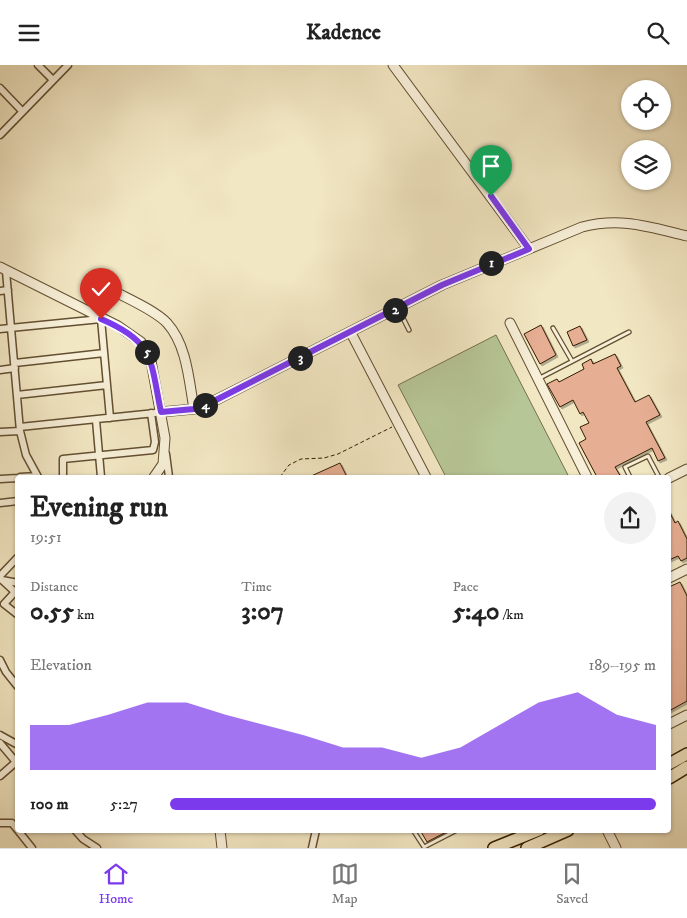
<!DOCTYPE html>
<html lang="en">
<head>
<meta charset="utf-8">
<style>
	body { margin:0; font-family:"IM FELL DW Pica",serif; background:#f2f2f2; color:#222; height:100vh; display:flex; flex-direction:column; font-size:19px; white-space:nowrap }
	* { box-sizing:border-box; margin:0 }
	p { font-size:16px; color:#767676 }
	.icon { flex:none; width:28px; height:28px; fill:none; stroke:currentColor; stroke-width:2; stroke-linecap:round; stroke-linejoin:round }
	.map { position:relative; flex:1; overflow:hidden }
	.side { position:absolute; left:15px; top:410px; width:656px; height:358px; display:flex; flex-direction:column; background:#fff; border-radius:5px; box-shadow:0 1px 4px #0004 }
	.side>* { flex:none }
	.fabs { position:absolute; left:621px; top:15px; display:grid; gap:10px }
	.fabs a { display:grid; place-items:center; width:50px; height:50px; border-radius:50%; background:#fff; box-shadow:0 1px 4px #0004; font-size:25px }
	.pin { position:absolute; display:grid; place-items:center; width:42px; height:42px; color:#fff; margin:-51px -21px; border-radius:50% 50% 50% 0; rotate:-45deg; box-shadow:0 0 5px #0007 }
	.pin .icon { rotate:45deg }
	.km { position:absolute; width:25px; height:25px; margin:-12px; border-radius:50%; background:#222; color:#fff; font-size:14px; line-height:25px; text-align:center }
	.round { display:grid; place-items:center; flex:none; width:52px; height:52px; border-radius:26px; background:#f2f2f2 }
	.summary { display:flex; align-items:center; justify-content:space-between; height:85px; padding:0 15px }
	h1 { font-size:28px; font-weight:700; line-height:38px }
	.stats { display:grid; grid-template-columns:repeat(3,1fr); gap:8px; height:85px; padding:5px 15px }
	.stats div { display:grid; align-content:center }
	.stats b { font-size:25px; font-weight:700 }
	.stats small { font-size:14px; font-weight:400 }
	.stats p { font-size:14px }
	.chart { height:140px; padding:10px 15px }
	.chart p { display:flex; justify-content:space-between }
	.chart svg { width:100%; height:90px; margin-top:5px; fill:#7c3aed; opacity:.7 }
	ul { padding:0 15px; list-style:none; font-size:16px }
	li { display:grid; grid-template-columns:80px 60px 1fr; align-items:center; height:38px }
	li i { height:12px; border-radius:6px; background:#7c3aed }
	header { display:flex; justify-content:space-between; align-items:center; height:65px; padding:0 15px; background:#fff; font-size:22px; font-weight:700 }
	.menu { display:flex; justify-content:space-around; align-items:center; height:70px; border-top:1px solid #e0e0e0; background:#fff; font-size:14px; color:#767676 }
	.menu a { display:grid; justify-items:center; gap:2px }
	.menu .current { color:#7c3aed }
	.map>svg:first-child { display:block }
	.green { fill:#b7c696; stroke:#75714b }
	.building { fill:#e6ae93; stroke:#331c00; filter:url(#shadow) }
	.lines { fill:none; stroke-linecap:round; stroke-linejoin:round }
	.service-casing { stroke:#634f31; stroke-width:5.5 }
	.minor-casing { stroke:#634f31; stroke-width:9 }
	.tertiary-casing { stroke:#634f31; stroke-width:11 }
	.trunk-casing { stroke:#331c00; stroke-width:14 }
	.path { stroke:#331c00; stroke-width:1; stroke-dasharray:4 2.5; stroke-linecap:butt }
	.service { stroke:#f7efd8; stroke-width:3 }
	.minor { stroke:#f7efd8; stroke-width:6 }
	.tertiary { stroke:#f7efd8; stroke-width:9 }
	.trunk { stroke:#f2e7c3; stroke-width:11 }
	.route-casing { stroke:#fff; stroke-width:10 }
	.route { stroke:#7c3aed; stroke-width:6 }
</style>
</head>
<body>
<header><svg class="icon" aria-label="menu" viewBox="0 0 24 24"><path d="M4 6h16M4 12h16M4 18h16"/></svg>Kadence<svg class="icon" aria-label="search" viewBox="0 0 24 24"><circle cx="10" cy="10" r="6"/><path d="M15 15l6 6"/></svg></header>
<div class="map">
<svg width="687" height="783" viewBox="0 0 687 783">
	<defs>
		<filter id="shadow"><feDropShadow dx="2" dy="2" stdDeviation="0" flood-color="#0004"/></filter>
	</defs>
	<rect width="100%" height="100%" fill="#f2e7c3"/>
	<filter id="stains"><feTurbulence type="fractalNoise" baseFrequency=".004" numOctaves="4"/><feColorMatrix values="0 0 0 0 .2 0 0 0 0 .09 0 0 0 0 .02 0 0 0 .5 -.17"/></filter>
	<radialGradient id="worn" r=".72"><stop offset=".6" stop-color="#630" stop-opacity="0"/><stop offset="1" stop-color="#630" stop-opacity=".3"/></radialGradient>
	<!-- green -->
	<path class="green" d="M 496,270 L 569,412 L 446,412 L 398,320 Z"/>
	<!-- building -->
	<path class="building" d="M 541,260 L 556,290 L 540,299 L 524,269 Z
		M 580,261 L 587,275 L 573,281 L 567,267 Z
		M 615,289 L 621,301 L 617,303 L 635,337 L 649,330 L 660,350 L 646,357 L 665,393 L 658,396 L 652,383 L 615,402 L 621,412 L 597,412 L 579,378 L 586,374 L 580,362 L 589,358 L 583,347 L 580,349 L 573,335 L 560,342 L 547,319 L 557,314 L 559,317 L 584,304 L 582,299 L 591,294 L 593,299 Z
		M 340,398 L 347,412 L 309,412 Z
		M 669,446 L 675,458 L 678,456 L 687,474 L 687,493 L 681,496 L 678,491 L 669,495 Z
		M 680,517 L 687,531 L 687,636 L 669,646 L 669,522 Z
		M 420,765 L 450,765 L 427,777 Z"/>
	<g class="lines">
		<!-- service casing -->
		<g class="service-casing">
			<path id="service" d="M 398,243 L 409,265
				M 553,263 L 572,296
				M 538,314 L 629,267
				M 630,412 L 625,402 L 648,391 L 659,412
				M 413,765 L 424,782 L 457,765"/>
		</g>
		<!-- minor casing -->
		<g class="minor-casing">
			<path id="minor" d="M 38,0 L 53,15
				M 0,23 L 22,46
				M 0,70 L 68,0
				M 6,206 L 20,366 L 26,390 L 38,412
				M 0,226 L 8,225
				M 0,264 L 101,254 L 110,353
				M 15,298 L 104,288
				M 0,305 L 15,303
				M 17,330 L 107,320
				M 96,355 L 101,412
				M 20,362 L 155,348
				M 0,367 L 20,366
				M 166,389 L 169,412
				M 20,412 L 37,411
				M 63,412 L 63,394 L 153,385 L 155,377 L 151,348
				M 0,414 L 18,413
				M 0,438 L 18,436
				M 0,511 L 18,492
				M 2,515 L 15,527 L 4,539 L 18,550
				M 2,515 L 18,518
				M 0,595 L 6,607 L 18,622
				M 0,670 L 18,680
				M 0,678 L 16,697 L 0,711
				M 0,758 L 12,758 L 32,783
				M 75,765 L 83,774 L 97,783
				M 312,783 L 316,765"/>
		</g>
		<!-- tertiary casing -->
		<g class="tertiary-casing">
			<path id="tertiary" d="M 393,0 L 529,184
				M 0,202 L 118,261 L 141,277 L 151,296 L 165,373 L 163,399 L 154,412
				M 110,224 C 126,233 155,245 167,258 C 187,280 189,316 194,344
				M 510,258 L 587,412
				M 351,268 L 426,412
				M 161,347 L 194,344 L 214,336 L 442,220 L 582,162 C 621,152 649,162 687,171
				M 669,413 L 687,404
				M 669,513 L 687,504
				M 669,659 L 687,650
				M 220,765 L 222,783
				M 607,765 L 616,783"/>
		</g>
		<!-- trunk casing -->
		<g class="trunk-casing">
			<path id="trunk" d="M 669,699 L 687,689
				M 669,713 L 687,702
				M 494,783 L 539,765
				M 527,783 L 568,765"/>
		</g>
		<!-- path -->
		<path class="path" d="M 280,412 L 289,400 L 301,394 L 324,393 L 338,389 L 392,362"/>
		<!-- service -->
		<use href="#service" class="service"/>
		<!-- minor -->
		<use href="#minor" class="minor"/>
		<!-- tertiary -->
		<use href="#tertiary" class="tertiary"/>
		<!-- trunk -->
		<use href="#trunk" class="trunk"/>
	</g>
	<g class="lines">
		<!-- route casing -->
		<g class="route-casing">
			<path id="route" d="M 101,254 C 155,277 150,294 161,347 L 194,344 L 214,336 L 442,220 L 529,184 L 491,131"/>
		</g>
		<!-- route -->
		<use href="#route" class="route"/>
	</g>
	<rect width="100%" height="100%" filter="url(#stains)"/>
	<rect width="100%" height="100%" fill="url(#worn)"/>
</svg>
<div class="fabs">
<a><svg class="icon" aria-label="locate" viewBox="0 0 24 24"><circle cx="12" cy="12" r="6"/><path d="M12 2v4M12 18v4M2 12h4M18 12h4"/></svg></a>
<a><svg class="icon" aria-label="layers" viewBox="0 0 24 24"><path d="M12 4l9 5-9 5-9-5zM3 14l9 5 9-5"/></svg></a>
</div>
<div class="pin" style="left:491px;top:131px;background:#1e9e55"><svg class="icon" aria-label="arrive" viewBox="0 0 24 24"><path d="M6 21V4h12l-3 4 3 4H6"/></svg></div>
<div class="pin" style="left:101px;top:254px;background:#d93025"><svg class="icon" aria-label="check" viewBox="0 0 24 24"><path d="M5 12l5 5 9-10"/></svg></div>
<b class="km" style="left:491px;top:198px">1</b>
<b class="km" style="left:395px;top:245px">2</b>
<b class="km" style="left:300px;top:293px">3</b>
<b class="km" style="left:205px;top:340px">4</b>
<b class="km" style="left:147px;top:287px">5</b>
<section class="side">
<div class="summary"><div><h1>Evening run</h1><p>19:51</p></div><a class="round"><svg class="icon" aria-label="share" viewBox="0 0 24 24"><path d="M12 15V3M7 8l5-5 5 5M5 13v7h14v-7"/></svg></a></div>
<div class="stats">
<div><p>Distance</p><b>0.55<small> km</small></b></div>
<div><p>Time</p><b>3:07</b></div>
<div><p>Pace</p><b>5:40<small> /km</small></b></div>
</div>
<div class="chart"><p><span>Elevation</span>189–195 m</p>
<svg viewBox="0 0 160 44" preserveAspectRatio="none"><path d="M0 44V22L10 22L20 17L30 11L40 11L50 17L60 22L70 27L80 33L90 33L100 38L110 33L120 22L130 11L140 6L150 17L160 22V44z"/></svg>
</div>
<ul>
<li><b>100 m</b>5:27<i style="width:100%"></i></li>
</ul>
</section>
</div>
<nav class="menu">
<a class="current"><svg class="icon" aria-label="home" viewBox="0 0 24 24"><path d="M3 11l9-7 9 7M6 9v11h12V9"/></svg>Home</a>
<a><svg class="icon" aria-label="map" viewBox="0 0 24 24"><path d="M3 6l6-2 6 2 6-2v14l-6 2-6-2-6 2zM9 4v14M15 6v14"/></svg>Map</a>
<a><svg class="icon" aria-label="saved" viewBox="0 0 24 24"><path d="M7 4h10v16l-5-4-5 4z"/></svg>Saved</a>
</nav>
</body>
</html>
